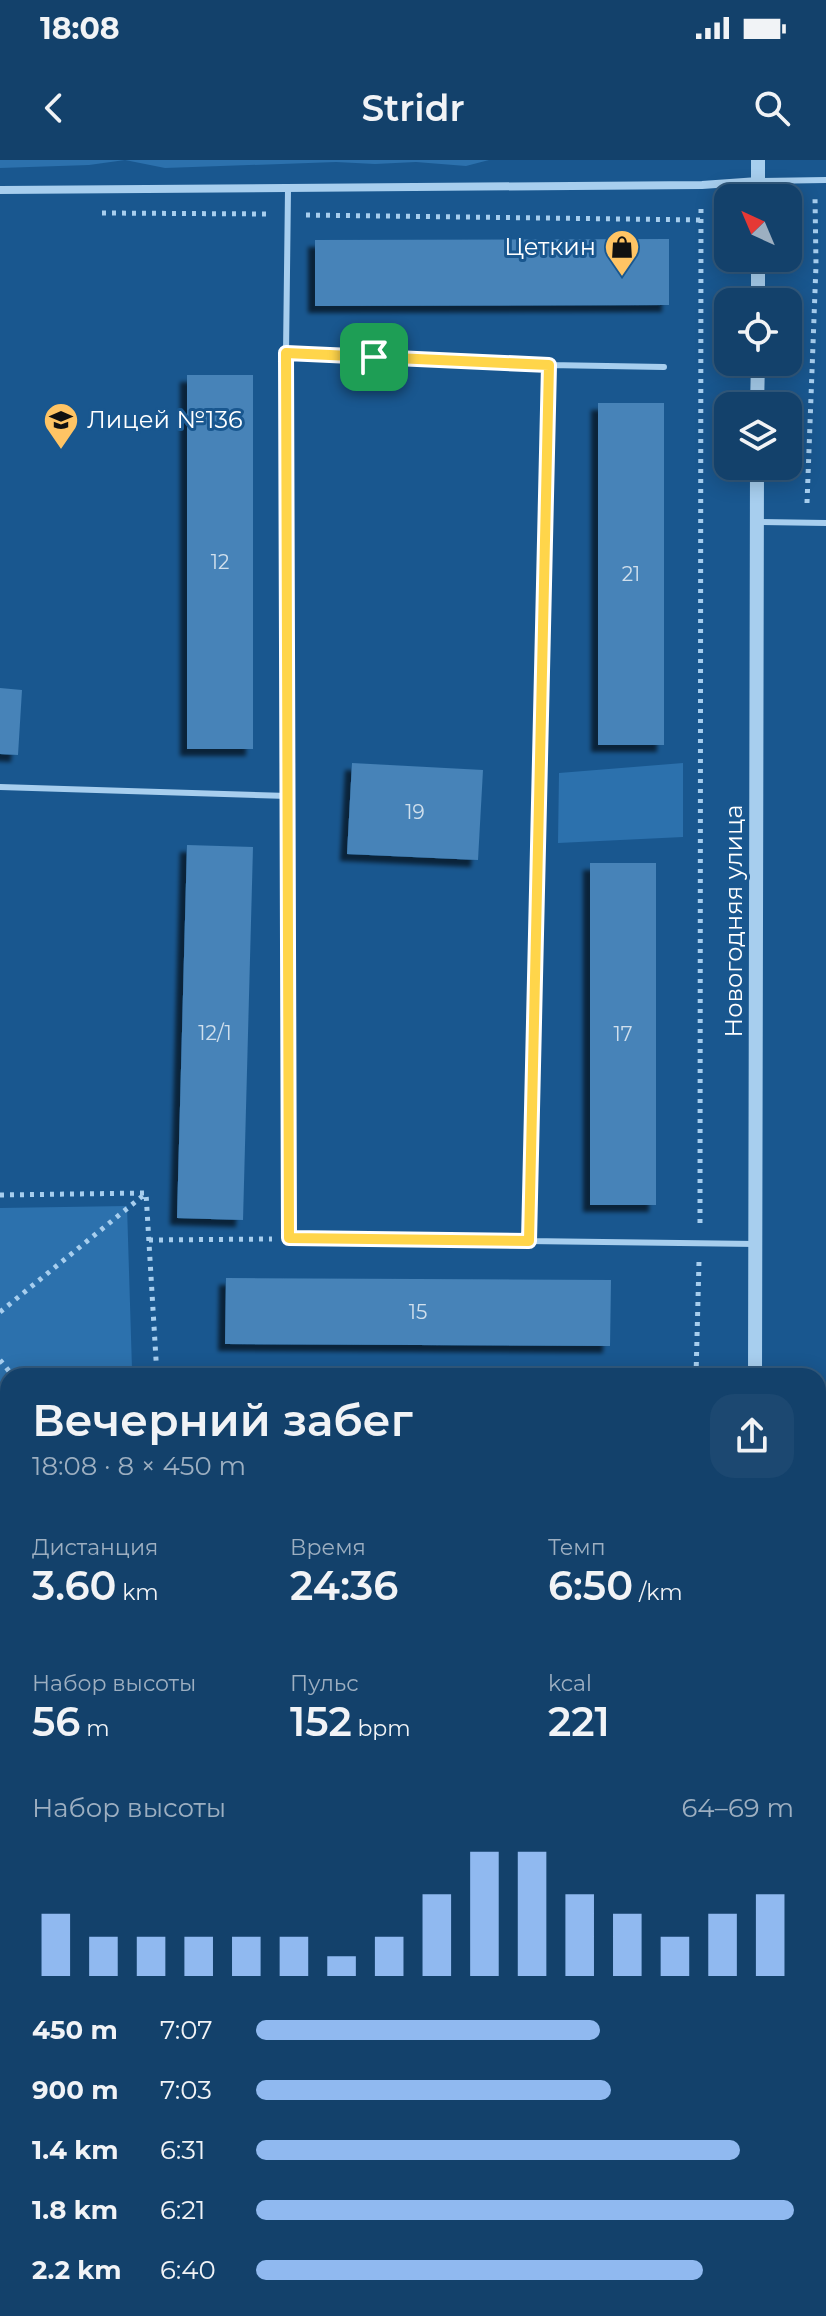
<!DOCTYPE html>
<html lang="ru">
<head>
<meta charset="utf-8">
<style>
	body { margin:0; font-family:Montserrat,sans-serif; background:#1c4871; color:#f1f3f6; height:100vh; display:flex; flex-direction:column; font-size:30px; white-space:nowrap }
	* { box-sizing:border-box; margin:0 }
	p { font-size:26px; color:#9dafc1 }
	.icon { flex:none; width:44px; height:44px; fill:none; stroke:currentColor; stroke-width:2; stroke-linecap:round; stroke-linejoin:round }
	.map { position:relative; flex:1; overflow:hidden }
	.side { position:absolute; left:0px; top:1208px; width:826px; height:948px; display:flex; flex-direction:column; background:#13416b; border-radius:24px 24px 0 0; box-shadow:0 4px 20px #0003,0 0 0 2px #325a7e }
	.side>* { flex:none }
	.needle { width:52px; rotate:316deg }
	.fabs { position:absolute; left:714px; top:24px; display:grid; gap:16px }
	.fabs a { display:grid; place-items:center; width:88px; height:88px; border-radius:16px; background:#13416b; box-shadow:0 4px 20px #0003,0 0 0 2px #325a7e; font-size:40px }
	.pin { position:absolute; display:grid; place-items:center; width:68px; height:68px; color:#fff; margin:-34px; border-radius:16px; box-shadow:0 4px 12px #0006 }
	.round { display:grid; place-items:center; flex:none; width:84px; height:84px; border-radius:24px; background:#1c4871 }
	.overview { display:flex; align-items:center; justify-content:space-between; height:136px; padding:0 32px }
	h1 { font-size:44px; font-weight:600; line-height:60px }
	.stats { display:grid; grid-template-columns:repeat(3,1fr); gap:12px; height:136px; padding:8px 32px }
	.stats div { display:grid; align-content:center }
	.stats b { font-size:40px; font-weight:600 }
	.stats small { font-size:22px; font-weight:400 }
	.stats p { font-size:22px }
	.chart { height:224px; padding:16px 32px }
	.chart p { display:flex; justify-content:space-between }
	.chart svg { width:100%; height:144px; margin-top:8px; stroke:#90b9f0; stroke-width:6 }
	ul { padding:0 32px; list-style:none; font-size:26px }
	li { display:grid; grid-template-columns:128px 96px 1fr; align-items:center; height:60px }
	li i { height:20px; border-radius:10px; background:#90b9f0 }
	.status { display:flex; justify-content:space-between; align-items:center; height:56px; padding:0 40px; background:#13416b; direction:ltr }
	.status svg { height:22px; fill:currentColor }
	header { display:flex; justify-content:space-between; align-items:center; height:104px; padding:0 32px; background:#13416b; font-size:36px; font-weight:600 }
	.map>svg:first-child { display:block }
	.green { fill:#2c71ad }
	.building { fill:#4683b8; filter:url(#shadow) }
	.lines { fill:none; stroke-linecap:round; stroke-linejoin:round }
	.path { stroke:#a7ceee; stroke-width:5; stroke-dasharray:4 6; stroke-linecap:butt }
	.service { stroke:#a7ceee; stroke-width:6 }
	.minor { stroke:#a7ceee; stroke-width:8 }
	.tertiary { stroke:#a7ceee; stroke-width:14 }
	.route-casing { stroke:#fff; stroke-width:16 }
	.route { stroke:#ffd54a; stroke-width:10 }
	.labels { text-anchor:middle; stroke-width:6; stroke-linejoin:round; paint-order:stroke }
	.number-label { font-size:20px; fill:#d1e0ed }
	.poi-label { font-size:24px; fill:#fff; stroke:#19578f; text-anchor:end }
	.street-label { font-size:24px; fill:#fff; stroke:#19578f }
</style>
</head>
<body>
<div class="status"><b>18:08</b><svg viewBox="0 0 49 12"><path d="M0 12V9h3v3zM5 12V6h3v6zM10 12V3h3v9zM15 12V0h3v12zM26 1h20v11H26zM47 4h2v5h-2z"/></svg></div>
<header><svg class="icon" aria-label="back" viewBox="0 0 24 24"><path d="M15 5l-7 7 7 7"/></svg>Stridr<svg class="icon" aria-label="search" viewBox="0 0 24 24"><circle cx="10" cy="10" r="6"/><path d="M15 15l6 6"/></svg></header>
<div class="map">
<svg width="826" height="2156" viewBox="0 0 826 2156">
	<defs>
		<filter id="shadow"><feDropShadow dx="-7" dy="7" stdDeviation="2" flood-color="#0009"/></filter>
	</defs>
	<rect width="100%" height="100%" fill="#19578f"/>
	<!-- green -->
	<path class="green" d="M 0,0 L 489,0 L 466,6 L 416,2 L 375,4 L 336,2 L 165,8 L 125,0 L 89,5 L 0,8 Z
		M 683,603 L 683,677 L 558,683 L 559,613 Z
		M 127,1046 L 132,1209 L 641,1209 L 641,1216 L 8,1216 L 8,1482 L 0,1482 L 0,1048 Z"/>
	<!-- building -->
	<path class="building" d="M 669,79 L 669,145 L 315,146 L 315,80 Z
		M 187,215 L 253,215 L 253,589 L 187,589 Z
		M 598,243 L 664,243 L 664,585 L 598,585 Z
		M 0,528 L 22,530 L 18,595 L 0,594 Z
		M 352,603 L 483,610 L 478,700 L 347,694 Z
		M 187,685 L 253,687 L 243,1060 L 177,1058 Z
		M 590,703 L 656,703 L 656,1045 L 590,1045 Z
		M 226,1118 L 611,1120 L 610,1186 L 225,1184 Z
		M 0,1959 L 8,1959 L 8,2025 L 0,2024 Z
		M 182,2148 L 248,2148 L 248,2156 L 182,2156 Z
		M 582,2148 L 648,2148 L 648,2156 L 582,2156 Z"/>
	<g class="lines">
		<!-- path -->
		<path class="path" d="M 102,53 L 268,54
			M 306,55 L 701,60
			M 807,343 L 816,105 L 815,37
			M 0,1035 L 146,1033 L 157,1216
			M 700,1063 L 701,45
			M 149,1080 L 272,1079
			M 0,1152 L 145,1034
			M 0,1200 L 13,1216
			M 696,1216 L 699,1101
			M 0,1277 L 8,1278
			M 0,1345 L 8,1333
			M 0,1393 L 8,1399
			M 0,1496 L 8,1496
			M 687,2148 L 687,2156"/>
		<!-- service -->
		<path class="service" d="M 758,21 L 826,20
			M 288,30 L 286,193 L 549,205
			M 758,362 L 826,363
			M 0,627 L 288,636 L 286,193
			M 288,636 L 289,1078 L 756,1084
			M 529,1081 L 549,205 L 664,207
			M 0,1905 L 8,1905
			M 818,2094 L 826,2094
			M 303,2156 L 303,2148
			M 562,2156 L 562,2148"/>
		<!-- minor -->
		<path class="minor" d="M 0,30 L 702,25 L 758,21
			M 818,1282 L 826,1282"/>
		<!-- tertiary -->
		<path class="tertiary" d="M 758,38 L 758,0
			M 758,142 L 758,98
			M 757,246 L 758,202
			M 755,1216 L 757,306
			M 754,2156 L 754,2148"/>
	</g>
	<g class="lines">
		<!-- route casing -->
		<g class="route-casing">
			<path id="route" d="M 286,193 L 549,205 L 529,1081 L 289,1078 Z"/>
		</g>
		<!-- route -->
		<use href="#route" class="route"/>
	</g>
	<!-- icons -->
	<defs>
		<g id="shop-pin" transform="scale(1.8)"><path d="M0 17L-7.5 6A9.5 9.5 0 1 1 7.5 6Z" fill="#ffc464" stroke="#19578f"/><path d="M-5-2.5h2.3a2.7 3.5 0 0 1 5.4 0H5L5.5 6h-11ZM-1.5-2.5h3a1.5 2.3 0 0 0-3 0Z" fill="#111"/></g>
		<g id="school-pin" transform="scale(1.8)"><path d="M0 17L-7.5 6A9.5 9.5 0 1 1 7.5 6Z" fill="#ffc464" stroke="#19578f"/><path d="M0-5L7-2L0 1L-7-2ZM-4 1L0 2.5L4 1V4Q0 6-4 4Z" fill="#111"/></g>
	</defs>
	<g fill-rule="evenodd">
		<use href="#shop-pin" x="622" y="87"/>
		<use href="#school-pin" x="61" y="260"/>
	</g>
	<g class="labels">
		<!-- number labels -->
		<g class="number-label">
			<text x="220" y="409">12</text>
			<text x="631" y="421">21</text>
			<text x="415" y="659">19</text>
			<text x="215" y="880">12/1</text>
			<text x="623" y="881">17</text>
			<text x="418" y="1159">15</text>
		</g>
		<!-- poi labels -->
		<g class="poi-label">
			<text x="596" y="95">Цеткин</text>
			<text x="87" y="268" text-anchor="start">Лицей №136</text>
		</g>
		<!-- street labels -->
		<g class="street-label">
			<text transform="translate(734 761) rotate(-90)" y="8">Новогодняя улица</text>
		</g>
	</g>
</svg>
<div class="fabs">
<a><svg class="needle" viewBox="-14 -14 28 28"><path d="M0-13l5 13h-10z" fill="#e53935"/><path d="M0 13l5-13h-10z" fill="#9dafc1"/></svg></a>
<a><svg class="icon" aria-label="locate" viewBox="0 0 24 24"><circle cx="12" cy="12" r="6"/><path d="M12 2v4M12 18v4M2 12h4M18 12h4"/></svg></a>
<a><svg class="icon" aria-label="layers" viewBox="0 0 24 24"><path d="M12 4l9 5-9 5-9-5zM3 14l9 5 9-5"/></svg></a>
</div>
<div class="pin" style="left:374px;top:197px;background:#1e9e55"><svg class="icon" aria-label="arrive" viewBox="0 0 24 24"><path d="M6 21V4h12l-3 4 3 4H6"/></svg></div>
<section class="side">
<div class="overview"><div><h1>Вечерний забег</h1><p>18:08 · 8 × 450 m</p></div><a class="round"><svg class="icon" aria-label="share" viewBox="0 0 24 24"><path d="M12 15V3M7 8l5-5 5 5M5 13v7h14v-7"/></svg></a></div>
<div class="stats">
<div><p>Дистанция</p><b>3.60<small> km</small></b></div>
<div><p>Время</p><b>24:36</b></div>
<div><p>Темп</p><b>6:50<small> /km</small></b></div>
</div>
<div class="stats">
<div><p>Набор высоты</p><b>56<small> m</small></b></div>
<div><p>Пульс</p><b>152<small> bpm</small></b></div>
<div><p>kcal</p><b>221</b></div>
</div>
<div class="chart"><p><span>Набор высоты</span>64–69 m</p>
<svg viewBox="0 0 160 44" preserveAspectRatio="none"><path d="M5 44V25M15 44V32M25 44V32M35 44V32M45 44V32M55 44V32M65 44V38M75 44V32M85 44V19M95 44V6M105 44V6M115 44V19M125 44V25M135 44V32M145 44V25M155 44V19"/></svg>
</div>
<ul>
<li><b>450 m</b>7:07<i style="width:64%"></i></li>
<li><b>900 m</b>7:03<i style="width:66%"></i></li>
<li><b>1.4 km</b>6:31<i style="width:90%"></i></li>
<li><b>1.8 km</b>6:21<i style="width:100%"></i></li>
<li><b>2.2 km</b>6:40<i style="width:83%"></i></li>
</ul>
</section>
</div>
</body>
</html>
